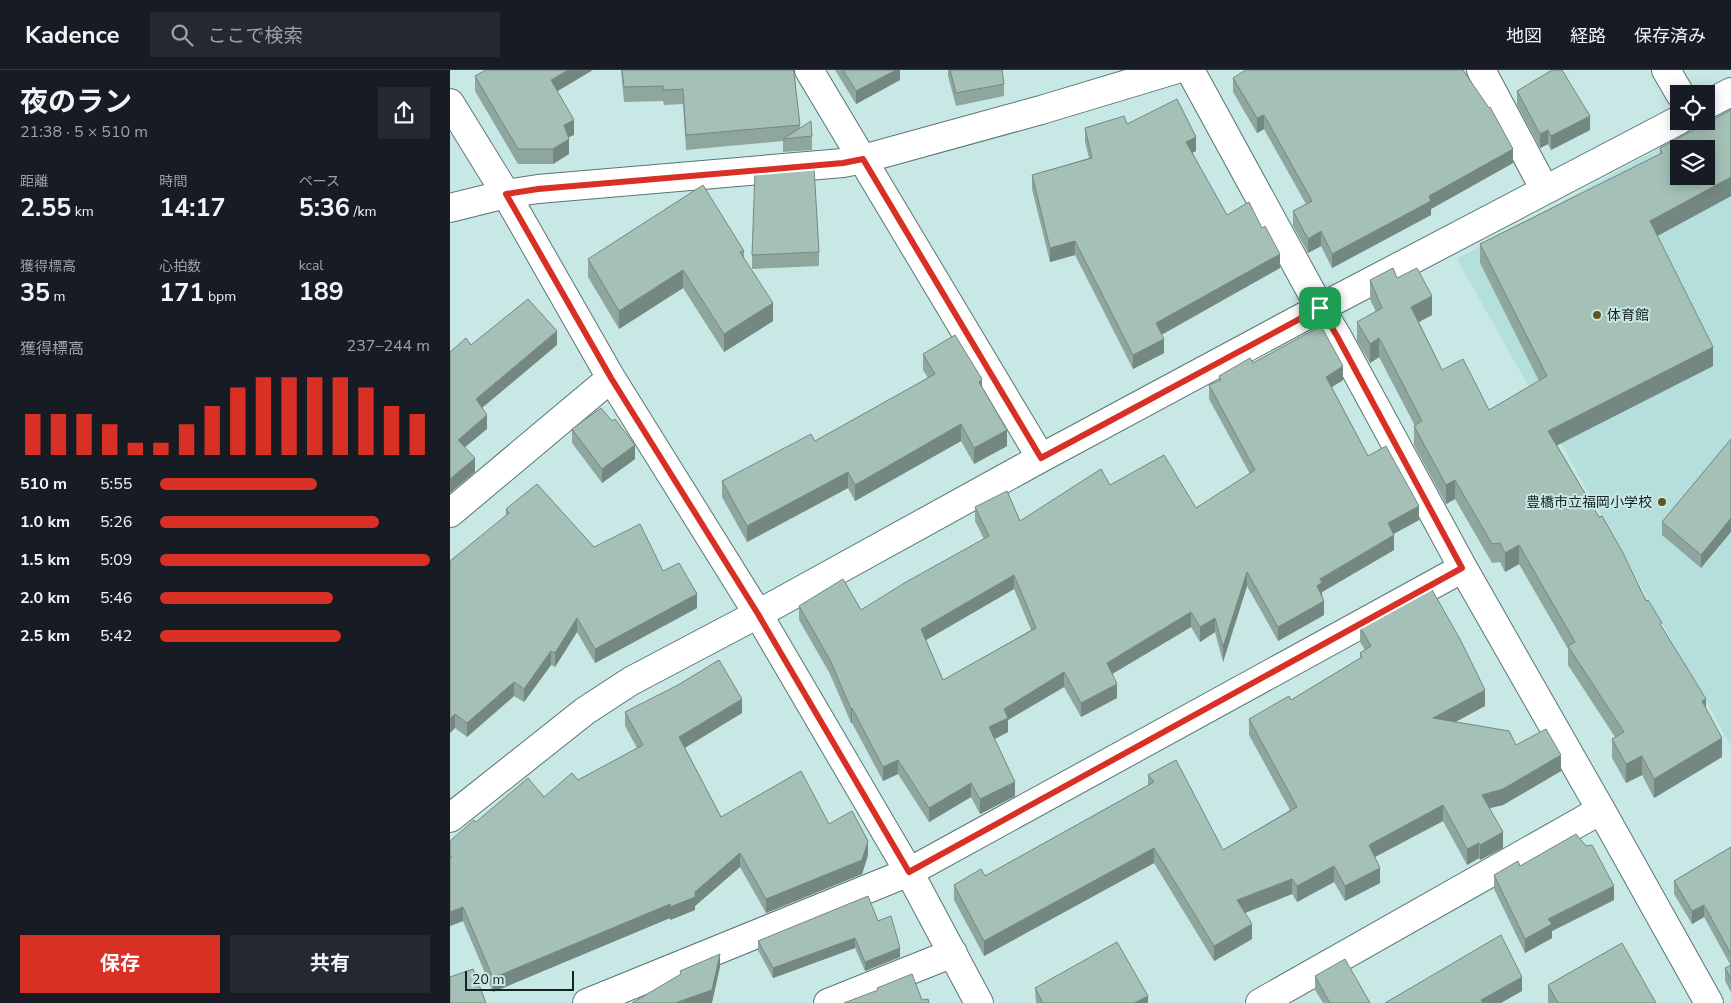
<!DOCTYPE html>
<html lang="ja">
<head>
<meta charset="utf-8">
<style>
	body { margin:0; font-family:"Nunito Sans","Noto Sans JP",sans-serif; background:#242831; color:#f1f3f6; height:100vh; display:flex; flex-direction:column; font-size:19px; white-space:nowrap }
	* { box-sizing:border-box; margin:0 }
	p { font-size:16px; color:#9ea1a6 }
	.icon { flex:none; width:28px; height:28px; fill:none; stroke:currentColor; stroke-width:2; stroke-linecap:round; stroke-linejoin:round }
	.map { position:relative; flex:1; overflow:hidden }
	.details { display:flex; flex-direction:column; background:#171b24; width:450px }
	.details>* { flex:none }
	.buttons { position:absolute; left:1220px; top:15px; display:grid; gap:10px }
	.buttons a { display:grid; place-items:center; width:45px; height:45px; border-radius:0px; background:#171b24; box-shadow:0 2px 12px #0003; font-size:25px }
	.scale { position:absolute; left:15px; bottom:12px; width:109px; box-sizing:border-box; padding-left:5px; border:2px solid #162322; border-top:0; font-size:14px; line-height:18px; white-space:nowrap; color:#162322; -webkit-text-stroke:4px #c8e8e5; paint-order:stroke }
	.pin { position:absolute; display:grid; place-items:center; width:42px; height:42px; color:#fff; margin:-21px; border-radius:10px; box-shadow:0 2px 8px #0006 }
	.round { display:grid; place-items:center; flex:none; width:52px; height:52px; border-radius:0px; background:#242831 }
	.summary { display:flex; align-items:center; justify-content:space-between; height:85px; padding:0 20px }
	h1 { font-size:28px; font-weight:700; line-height:38px }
	.figures { display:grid; grid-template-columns:repeat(3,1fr); gap:8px; height:85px; padding:5px 20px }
	.figures div { display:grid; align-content:center }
	.figures b { font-size:25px; font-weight:700 }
	.figures small { font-size:14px; font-weight:400 }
	.figures p { font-size:14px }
	.chart { height:140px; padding:10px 20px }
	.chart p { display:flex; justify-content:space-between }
	.chart svg { width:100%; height:90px; margin-top:5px; stroke:#d93025; stroke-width:6 }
	.button { display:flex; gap:10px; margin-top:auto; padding:10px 20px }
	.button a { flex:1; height:58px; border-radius:0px; background:#d93025; color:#fff; font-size:20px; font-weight:700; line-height:58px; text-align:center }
	.button a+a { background:#242831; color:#f1f3f6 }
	ul { padding:0 20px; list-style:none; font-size:16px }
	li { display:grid; grid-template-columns:80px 60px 1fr; align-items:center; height:38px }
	li i { height:12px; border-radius:6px; background:#d93025 }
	header { display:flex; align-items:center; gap:30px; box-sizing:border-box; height:70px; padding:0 25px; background:#171b24; border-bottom:1px solid #363941 }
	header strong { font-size:24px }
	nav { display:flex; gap:28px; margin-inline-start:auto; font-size:18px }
	.search { width:350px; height:45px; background:#242831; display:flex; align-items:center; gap:12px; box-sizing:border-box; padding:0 18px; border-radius:0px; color:#9ea1a6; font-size:19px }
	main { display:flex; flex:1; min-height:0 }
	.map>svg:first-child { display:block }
	.built { fill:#b5dfdc; fill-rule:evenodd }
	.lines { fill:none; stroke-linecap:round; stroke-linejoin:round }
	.minor-casing { stroke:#587573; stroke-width:30 }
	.minor { stroke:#fff; stroke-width:28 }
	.wall { fill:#8ea69d; fill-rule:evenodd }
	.shaded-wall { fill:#748780 }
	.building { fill:#a5c1b7; stroke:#748780; fill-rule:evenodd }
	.route-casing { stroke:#fff; stroke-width:10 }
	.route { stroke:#d93025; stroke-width:6 }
	.poi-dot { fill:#615622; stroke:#c8e8e5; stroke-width:2 }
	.labels { text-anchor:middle; stroke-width:4; stroke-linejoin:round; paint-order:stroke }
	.poi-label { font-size:14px; fill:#162322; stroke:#c8e8e5; text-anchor:start }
</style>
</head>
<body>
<header>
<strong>Kadence</strong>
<div class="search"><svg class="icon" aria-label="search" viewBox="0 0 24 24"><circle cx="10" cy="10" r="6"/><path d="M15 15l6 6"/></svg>ここで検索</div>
<nav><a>地図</a><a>経路</a><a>保存済み</a></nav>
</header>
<main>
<section class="details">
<div class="summary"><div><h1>夜のラン</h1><p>21:38 · 5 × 510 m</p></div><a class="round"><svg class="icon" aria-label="share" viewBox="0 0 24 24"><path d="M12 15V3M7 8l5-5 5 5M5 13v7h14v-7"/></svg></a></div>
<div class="figures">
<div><p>距離</p><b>2.55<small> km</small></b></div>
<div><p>時間</p><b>14:17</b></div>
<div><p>ペース</p><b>5:36<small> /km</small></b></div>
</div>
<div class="figures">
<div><p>獲得標高</p><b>35<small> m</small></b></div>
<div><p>心拍数</p><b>171<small> bpm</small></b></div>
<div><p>kcal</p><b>189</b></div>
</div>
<div class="chart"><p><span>獲得標高</span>237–244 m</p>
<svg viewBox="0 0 160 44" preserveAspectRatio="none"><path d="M5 44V24M15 44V24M25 44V24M35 44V29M45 44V38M55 44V38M65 44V29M75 44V20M85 44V11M95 44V6M105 44V6M115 44V6M125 44V6M135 44V11M145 44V20M155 44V24"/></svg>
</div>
<ul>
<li><b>510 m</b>5:55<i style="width:58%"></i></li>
<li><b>1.0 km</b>5:26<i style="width:81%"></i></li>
<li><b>1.5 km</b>5:09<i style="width:100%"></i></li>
<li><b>2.0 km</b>5:46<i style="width:64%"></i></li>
<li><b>2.5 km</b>5:42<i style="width:67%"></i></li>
</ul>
<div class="button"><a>保存</a><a>共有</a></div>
</section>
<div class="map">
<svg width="1281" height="933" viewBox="0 0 1281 933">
	<rect width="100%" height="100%" fill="#c8e8e5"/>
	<!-- built -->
	<path class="built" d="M 1281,39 L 1281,676 L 1007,189 ZM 1229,79 L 1256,79 L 1256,106 L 1229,106 Z"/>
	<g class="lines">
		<!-- minor casing -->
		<g class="minor-casing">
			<path id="minor" d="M 359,0 L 591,388
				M 740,0 L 870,238 L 887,266 L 1013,498 L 1151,740 L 1259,933
				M 1031,0 L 1095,120
				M 1216,0 L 1230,24
				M 0,33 L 56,124 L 161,308 L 308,544 L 459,802 L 529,933
				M 1256,35 L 1281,22
				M 0,138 L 56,124 L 88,119 L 393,93 L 413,89 L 591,40 L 724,0
				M 0,443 L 161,308
				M 0,748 L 135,641 L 181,611 L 308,544 L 591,388 L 870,238 L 1229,50
				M 137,933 L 459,802 L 1013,498
				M 378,933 L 503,883
				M 810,933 L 1151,740"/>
		</g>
		<!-- minor -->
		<use href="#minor" class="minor"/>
	</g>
	<!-- wall -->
	<path class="wall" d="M 171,0 L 343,0 L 350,58 L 362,66 L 362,80 L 333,82 L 333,71 L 236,80 L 233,34 L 214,35 L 213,31 L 174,32 Z
		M 385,0 L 450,0 L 450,10 L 406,34 Z
		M 498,0 L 552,0 L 554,14 L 554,26 L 506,36 L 498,6 Z
		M 25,6 L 107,21 L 124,65 L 119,67 L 119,84 L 103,94 L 68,94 L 25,21 Z
		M 783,8 L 1063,93 L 981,139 L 981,145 L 882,198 L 871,176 L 858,183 L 843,156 L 843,141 L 856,134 L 814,59 L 807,63 L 783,22 Z
		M 1067,21 L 1140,60 L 1101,80 L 1098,74 L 1090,78 L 1067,35 Z
		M 1281,40 L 1281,126 L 1207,166 L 1263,296 L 1107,375 L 1212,557 L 1256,638 L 1272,687 L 1204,728 L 1192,705 L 1176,713 L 1162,688 L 1162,669 L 1165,667 L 1118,595 L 1118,579 L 1069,494 L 1055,502 L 1050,492 L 1042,493 L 1005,429 L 996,434 L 964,375 L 964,356 L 965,356 L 929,287 L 920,293 L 907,271 L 907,252 L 926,242 L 920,229 L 920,210 L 947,208 L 982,245 L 969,252 L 992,300 L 1039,340 L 1089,311 L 1030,193 L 1030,174 L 1210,84 L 1210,78 Z
		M 677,54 L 746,81 L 742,83 L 777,145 L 830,198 L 711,264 L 714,283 L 683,299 L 625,185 L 600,192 L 582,119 L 582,105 L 639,88 L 635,72 L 635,58 Z
		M 294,181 L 294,188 L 323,251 L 274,282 L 233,218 L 169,259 L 138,207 L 138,189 Z
		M 369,182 L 369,196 L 302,199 L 302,185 Z
		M 473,284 L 532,318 L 557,376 L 524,394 L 511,371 L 405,431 L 398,418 L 297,472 L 272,427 L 272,411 L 365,371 L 478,308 L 473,300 Z
		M 803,293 L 893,310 L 882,317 L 918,386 L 969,450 L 943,464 L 944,480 L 872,522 L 874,545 L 828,571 L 797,516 L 773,592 L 765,562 L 750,572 L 741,557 L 662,604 L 667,628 L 631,647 L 614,617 L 558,650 L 558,662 L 544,669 L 565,726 L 530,744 L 521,727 L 479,752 L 448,704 L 433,711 L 402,653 L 401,653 L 380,604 L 349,550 L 349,536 L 411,540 L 534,469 L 525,451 L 525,437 L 570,451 L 660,415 L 746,438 L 800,404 L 759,329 L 759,315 L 769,311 L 769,306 ZM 564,519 L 581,560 L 493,610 L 476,570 Z
		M 122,359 L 185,389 L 152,413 L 122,373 Z
		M 1281,369 L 1251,498 L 1212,465 L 1212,452 Z
		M 56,439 L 144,477 L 213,501 L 247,538 L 145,593 L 127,562 L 105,597 L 101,595 L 74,632 L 64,626 L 17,667 L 5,658 L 0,663 L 56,446 Z
		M 910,557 L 1035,636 L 1005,652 L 1066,675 L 1111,701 L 1053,735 L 1040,738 L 1053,778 L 1030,790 L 1029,788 L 1017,795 L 993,751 L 925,787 L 930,813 L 895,831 L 884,812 L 847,832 L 842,824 L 795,843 L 802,869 L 764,891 L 704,793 L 534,886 L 504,830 L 504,815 L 535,806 L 698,715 L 698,705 L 773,780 L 840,740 L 799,665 L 799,649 L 841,630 L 910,588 L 910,583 L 915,580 L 910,572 Z
		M 175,642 L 292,643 L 235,678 L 271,747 L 379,754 L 418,785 L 412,804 L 316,843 L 290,797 L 245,836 L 245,840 L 220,850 L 220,848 L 43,922 L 13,851 L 0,856 L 0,771 L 26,752 L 94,727 L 128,710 L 187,678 L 175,656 Z
		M 1281,777 L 1281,922 L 1275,911 L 1275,898 L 1281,896 L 1254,847 L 1242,854 L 1224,824 L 1224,811 Z
		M 1070,796 L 1164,830 L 1102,861 L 1102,868 L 1075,883 L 1044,819 L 1044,805 Z
		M 428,851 L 450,887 L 415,901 L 405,878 L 323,908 L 308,880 L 308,871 Z
		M 865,906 L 920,933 L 873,933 L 865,920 Z
		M 1098,915 L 1206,933 L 1098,933 Z
		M 585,918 L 698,933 L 586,933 Z"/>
	<!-- shaded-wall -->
	<path class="shaded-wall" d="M 118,0 L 143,0 L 101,25 L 101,10 Z
		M 446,0 L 450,0 L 450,10 L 406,34 L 406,21 Z
		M 814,45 L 814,59 L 807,63 L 807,48 Z
		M 1140,46 L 1140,60 L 1101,80 L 1101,66 Z
		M 124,50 L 124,65 L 114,69 L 114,55 Z
		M 1098,60 L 1098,74 L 1090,78 L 1090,64 Z
		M 746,67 L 746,81 L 736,86 L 736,72 Z
		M 119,69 L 119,84 L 103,94 L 103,79 Z
		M 1063,79 L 1063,93 L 981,139 L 981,145 L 882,198 L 882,184 L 979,126 Z
		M 1281,107 L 1281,126 L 1200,170 L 1200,151 Z
		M 871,161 L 871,176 L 858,183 L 858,169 Z
		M 625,171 L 625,185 L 600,192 L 600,178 Z
		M 830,184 L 830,198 L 706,268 L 706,253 Z
		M 233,200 L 233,218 L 169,259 L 169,241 Z
		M 982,226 L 982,245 L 961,256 L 961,237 Z
		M 323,233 L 323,251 L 274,282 L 274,264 Z
		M 107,261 L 107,275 L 26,343 L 26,329 Z
		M 929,268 L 929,287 L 920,293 L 920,274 Z
		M 714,269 L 714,283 L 683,299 L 683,285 Z
		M 1263,277 L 1263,296 L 1098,380 L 1098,361 Z
		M 893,296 L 893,310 L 876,321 L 876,307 Z
		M 532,309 L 532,325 L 529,312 Z
		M 37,345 L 37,359 L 8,383 L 8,370 Z
		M 511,354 L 511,371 L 405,431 L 405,415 Z
		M 557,360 L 557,376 L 524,394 L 524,378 Z
		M 185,375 L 185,389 L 152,413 L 152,399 Z
		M 25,388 L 25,402 L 0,423 L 0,409 Z
		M 398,402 L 398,418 L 297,472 L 297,456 Z
		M 1005,410 L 1005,429 L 996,434 L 996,415 Z
		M 969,436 L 969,450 L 938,467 L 938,453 Z
		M 1281,448 L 1281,462 L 1251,498 L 1251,485 Z
		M 944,465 L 944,480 L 872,522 L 872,526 L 867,516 L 870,509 Z
		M 1069,475 L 1069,494 L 1055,502 L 1055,483 Z
		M 797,502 L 797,516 L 773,592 L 773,577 Z
		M 564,505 L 564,519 L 471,573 L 471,559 Z
		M 247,524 L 247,538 L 145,593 L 145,579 Z
		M 874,531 L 874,545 L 828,571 L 828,557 Z
		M 741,542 L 741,557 L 657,607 L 657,593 Z
		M 127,548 L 127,562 L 105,597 L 105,583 Z
		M 765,548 L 765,562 L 750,572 L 750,557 Z
		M 101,581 L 101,595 L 74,632 L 74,619 Z
		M 614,602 L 614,617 L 558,650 L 558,662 L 539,672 L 539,657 L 554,639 Z
		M 64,612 L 64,626 L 17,667 L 17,653 Z
		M 667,614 L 667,628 L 631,647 L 631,633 Z
		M 1035,620 L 1035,636 L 983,664 L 983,648 Z
		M 292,629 L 292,643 L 229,681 L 229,667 Z
		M 1256,629 L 1256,648 L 1252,631 Z
		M 402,638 L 402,653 L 401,653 L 401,639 Z
		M 5,644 L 5,658 L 0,663 L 0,649 Z
		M 1272,668 L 1272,687 L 1204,728 L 1204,709 Z
		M 1111,685 L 1111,701 L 1053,735 L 1032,740 L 1032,725 Z
		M 1192,686 L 1192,705 L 1176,713 L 1176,694 Z
		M 448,690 L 448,704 L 433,711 L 433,697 Z
		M 565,712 L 565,726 L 530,744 L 530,729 Z
		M 521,713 L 521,727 L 479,752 L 479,738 Z
		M 993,735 L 993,751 L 919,790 L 919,775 Z
		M 1053,762 L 1053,778 L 1030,790 L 1030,775 Z
		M 418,771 L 418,785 L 412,804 L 316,843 L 316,829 Z
		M 1029,773 L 1029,788 L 1017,795 L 1017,779 Z
		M 704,778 L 704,793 L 534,886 L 534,871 Z
		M 290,783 L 290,797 L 245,836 L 245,840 L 220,850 L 220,837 L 245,822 Z
		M 884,796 L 884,812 L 847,832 L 847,816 Z
		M 930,798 L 930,813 L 895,831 L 895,816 Z
		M 842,809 L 842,824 L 787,846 L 787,830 Z
		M 1164,816 L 1164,830 L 1102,861 L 1102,868 L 1075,883 L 1075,869 L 1098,849 Z
		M 220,834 L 220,848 L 43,922 L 43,908 Z
		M 1254,835 L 1254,847 L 1242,854 L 1242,841 Z
		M 13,837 L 13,851 L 0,856 L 0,842 Z
		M 802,854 L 802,869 L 764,891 L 764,876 Z
		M 405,868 L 405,878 L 323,908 L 323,898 Z
		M 450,878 L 450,887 L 415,901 L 415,892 Z
		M 270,884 L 270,897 L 262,933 L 225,933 Z
		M 1072,907 L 1072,921 L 1051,933 L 1031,933 L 1031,930 Z
		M 698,926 L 698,933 L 684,933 Z"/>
	<!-- building -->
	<path class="building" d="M 36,0 L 118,0 L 101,10 L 124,50 L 114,55 L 119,69 L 103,79 L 68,79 L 25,6 Z
		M 172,0 L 343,0 L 344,3 L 350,55 L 236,65 L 233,19 L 214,20 L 213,16 L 174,17 Z
		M 393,0 L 446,0 L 406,21 Z
		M 500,0 L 552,0 L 554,14 L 506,23 Z
		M 796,0 L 1013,0 L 1039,38 L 1040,37 L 1063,79 L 979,126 L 981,131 L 882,184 L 871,161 L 858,169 L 843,141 L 862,131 L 814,45 L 807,48 L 783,8 Z
		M 1102,0 L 1112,0 L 1140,46 L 1101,66 L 1098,60 L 1090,64 L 1067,21 Z
		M 727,29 L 746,67 L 736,72 L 777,145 L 799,132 L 812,158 L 815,156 L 830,184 L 706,253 L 714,269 L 683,285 L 625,171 L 600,178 L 582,105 L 642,88 L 635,58 L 674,46 L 677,54 Z
		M 1281,40 L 1281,107 L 1200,151 L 1263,277 L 1098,361 L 1149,447 L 1152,446 L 1173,483 L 1196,531 L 1198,530 L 1212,553 L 1210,554 L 1256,629 L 1252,631 L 1272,668 L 1204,709 L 1192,686 L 1176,694 L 1162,669 L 1174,662 L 1118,576 L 1125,572 L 1069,475 L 1055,483 L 1050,473 L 1042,474 L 1005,410 L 996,415 L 964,356 L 972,351 L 929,268 L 920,274 L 907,252 L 932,238 L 920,210 L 943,198 L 947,208 L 967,198 L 982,226 L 961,237 L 992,300 L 1013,289 L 1039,340 L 1097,306 L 1030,174 L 1212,83 L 1210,78 ZM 1229,79 L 1256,79 L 1256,106 L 1229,106 Z
		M 361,51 L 362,66 L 333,69 Z
		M 364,97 L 369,182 L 302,185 L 305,102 Z
		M 253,115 L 294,181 L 290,182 L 323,233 L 274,264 L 233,200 L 169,241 L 138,189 Z
		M 78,229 L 107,261 L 26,329 L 37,345 L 8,370 L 25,388 L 0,409 L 0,282 L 16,268 L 21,275 Z
		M 871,256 L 893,296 L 876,307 L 918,386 L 936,376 L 969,436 L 938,453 L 944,465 L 870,509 L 872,512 L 867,516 L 874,531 L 828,557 L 797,502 L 773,577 L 765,548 L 750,557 L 741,542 L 657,593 L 667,614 L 631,633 L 614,602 L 554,639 L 558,648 L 539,657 L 565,712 L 530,729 L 521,713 L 479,738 L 448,690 L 433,697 L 402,638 L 401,639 L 380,590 L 349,536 L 393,509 L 411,540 L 456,512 L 539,466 L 525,437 L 557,421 L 570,451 L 651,399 L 660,415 L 714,385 L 746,438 L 805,400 L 759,315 L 771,310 L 769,306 L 800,288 L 803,293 ZM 564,505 L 586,558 L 493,610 L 471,559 Z
		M 505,265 L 532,309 L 529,312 L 557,360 L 524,378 L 511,354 L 405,415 L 398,402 L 297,456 L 272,411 L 361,364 L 365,371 L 485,304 L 473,284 Z
		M 151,338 L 162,351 L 165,349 L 185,375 L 152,399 L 122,359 Z
		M 1281,369 L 1281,448 L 1251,485 L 1212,452 Z
		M 87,414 L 144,477 L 190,454 L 213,501 L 229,493 L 247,524 L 145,579 L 127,548 L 105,583 L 101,581 L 74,619 L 64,612 L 17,653 L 5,644 L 0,649 L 0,491 L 59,443 L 56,439 Z
		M 981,518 L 1011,571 L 1035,620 L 983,648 L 1059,661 L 1066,675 L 1096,659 L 1111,685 L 1053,719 L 1032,725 L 1053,762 L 1030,775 L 1029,773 L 1017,779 L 993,735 L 919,775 L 930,798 L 895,816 L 884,796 L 847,816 L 842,809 L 787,830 L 802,854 L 764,876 L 704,778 L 534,871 L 504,815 L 531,799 L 535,806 L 704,712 L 698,705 L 726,690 L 773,780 L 847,737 L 799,649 L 839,626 L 841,630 L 912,587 L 910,583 L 921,576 L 910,557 Z
		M 269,590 L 292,629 L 229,667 L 271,747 L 351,701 L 379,754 L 402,741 L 418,771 L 412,790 L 316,829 L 290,783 L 245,822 L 245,827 L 220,837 L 220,834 L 43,908 L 13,837 L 0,842 L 0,788 L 2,787 L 0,785 L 0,771 L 24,750 L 26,752 L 78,708 L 94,727 L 122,703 L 128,710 L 193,675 L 175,642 L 228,615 Z
		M 1126,764 L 1136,776 L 1142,775 L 1164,816 L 1098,849 L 1102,854 L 1075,869 L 1044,805 L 1068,791 L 1070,796 Z
		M 1281,777 L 1281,884 L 1254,835 L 1242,841 L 1224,811 Z
		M 418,826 L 428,851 L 441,846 L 450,878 L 415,892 L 405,868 L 323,898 L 308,871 Z
		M 1051,865 L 1072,907 L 1031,930 L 1033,933 L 935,933 Z
		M 667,872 L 698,926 L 684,933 L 593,933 L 585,918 Z
		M 1172,873 L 1206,933 L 1108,933 L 1098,915 Z
		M 270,884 L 262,920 L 225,933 L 182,933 L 231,904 L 230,901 Z
		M 895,889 L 920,933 L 880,933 L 865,906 Z
		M 1281,895 L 1281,909 L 1275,898 Z
		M 23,899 L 36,933 L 0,933 L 0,907 Z
		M 462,904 L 472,930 L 478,929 L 479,933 L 394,933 L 428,920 L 427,918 Z"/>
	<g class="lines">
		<!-- route casing -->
		<g class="route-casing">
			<path id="route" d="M 413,89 L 591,388 L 870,238 L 887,266 L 1012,498 L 459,802 L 308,544 L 161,308 L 56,124 L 88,119 L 393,93 Z"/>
		</g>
		<!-- route -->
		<use href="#route" class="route"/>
	</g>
	<!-- markers -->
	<g class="poi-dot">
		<circle cx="1147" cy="245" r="5"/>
		<circle cx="1212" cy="432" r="5"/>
	</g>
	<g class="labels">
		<!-- poi labels -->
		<g class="poi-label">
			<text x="1157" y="250">体育館</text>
			<text x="1202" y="437" text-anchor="end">豊橋市立福岡小学校</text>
		</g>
	</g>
</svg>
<div class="buttons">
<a><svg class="icon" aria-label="locate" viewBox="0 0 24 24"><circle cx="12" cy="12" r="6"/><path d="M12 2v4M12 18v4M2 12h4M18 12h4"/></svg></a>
<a><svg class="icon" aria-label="layers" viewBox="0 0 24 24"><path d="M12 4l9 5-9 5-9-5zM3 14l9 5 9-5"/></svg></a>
</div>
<div class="scale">20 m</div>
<div class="pin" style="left:870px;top:238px;background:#1e9e55"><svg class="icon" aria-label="arrive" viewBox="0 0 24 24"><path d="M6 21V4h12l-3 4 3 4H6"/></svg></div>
</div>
</main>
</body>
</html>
